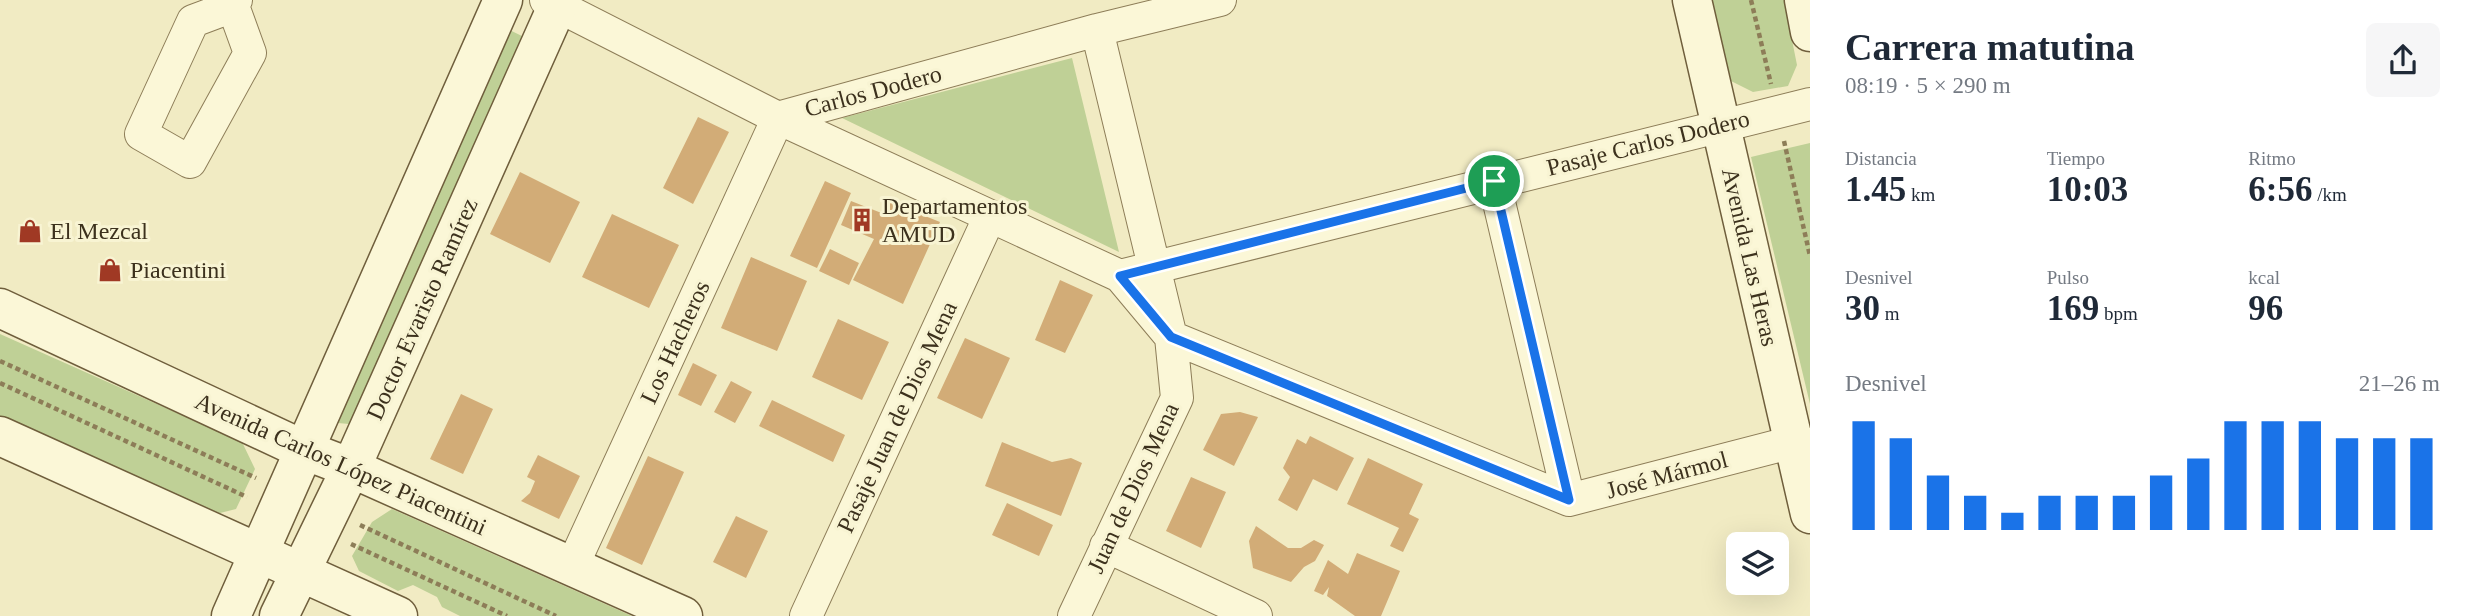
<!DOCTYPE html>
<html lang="es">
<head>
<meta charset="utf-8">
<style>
	body { margin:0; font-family:"Times New Roman",serif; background:#f6f6f7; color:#1f2937; height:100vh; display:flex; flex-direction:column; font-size:26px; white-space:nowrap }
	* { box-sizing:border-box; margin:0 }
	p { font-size:23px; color:#747a83 }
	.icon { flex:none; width:38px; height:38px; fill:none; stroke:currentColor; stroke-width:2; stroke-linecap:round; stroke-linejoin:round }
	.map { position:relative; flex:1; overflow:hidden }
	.drawer { display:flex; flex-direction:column; background:#fff; width:665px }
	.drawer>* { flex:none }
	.buttons { position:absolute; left:1726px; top:532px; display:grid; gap:14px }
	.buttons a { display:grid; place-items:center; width:63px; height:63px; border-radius:10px; background:#fff; box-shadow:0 7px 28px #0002; font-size:35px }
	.pin { position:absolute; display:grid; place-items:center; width:60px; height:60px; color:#fff; margin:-30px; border:4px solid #fff; border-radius:50%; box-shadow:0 2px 7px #0007 }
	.round { display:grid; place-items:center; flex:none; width:74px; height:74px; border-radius:10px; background:#f6f6f7 }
	.summary { display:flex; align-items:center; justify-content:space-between; height:119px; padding:0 35px }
	h1 { font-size:38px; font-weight:600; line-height:52px }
	.metrics { display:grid; grid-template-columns:repeat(3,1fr); gap:10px; height:119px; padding:7px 35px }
	.metrics div { display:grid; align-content:center }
	.metrics b { font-size:35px; font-weight:600 }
	.metrics small { font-size:19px; font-weight:400 }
	.metrics p { font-size:19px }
	.chart { height:196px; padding:14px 35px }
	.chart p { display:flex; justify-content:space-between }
	.chart svg { width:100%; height:126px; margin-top:7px; stroke:#1a73e8; stroke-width:6 }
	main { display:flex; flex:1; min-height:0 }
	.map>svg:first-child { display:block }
	.green { fill:#bfd096 }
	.building { fill:#d2ac77 }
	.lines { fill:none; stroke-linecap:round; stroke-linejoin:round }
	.street-casing { stroke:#8d7d58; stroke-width:34 }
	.secondary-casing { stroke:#6f5e3c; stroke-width:41 }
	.path { stroke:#8d7d58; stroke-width:4.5; stroke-dasharray:5 3.5; stroke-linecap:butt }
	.street { stroke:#fbf7d7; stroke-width:32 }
	.secondary { stroke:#fbf7d7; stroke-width:38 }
	.route-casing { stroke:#fff; stroke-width:14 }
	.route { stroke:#1a73e8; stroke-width:9 }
	.labels { text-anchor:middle; stroke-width:6; stroke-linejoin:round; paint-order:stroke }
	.street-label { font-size:24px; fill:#3c311d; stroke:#f8f4d3 }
	.poi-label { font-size:24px; fill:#3c311d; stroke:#f8f4d3; text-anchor:start }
</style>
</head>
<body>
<main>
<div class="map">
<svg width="1810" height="616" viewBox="0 0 1810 616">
	<rect width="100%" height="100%" fill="#f1ebc3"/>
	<!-- green -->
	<path class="green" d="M 1712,0 L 1784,0 L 1797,65 L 1788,86 L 1753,92 L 1731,81 Z
		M 501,26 L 524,37 L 349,424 L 338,423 L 333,417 Z
		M 1072,58 L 1119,252 L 842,118 Z
		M 1810,143 L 1810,404 L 1751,157 Z
		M 0,334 L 242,442 L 255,469 L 236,509 L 212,515 L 0,418 Z
		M 392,509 L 632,616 L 460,616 L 442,607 L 437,597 L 413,585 L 398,591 L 359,571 L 352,556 L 372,522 Z"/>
	<!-- building -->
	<path class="building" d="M 698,117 L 729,132 L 693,204 L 663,188 Z
		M 520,172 L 580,202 L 550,263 L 490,234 Z
		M 825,181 L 851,193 L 817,268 L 790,256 Z
		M 851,201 L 884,214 L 890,202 L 940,222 L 903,304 L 853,280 L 874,239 L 841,225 Z
		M 612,214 L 679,245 L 649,308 L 582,277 Z
		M 830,249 L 859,263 L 849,285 L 819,271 Z
		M 751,257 L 807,281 L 777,351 L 721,328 Z
		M 1060,280 L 1093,295 L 1065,353 L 1035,340 Z
		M 838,319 L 889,342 L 862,400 L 812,377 Z
		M 965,338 L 1010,358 L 982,419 L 937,398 Z
		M 693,363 L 717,375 L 701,406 L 678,395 Z
		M 731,381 L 752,392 L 735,423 L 714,412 Z
		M 461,394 L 493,409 L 463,474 L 430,459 Z
		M 772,400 L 845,435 L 833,462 L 759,426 Z
		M 1240,412 L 1258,417 L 1234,466 L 1203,450 L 1221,414 Z
		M 1310,436 L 1354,458 L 1337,491 L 1313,479 L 1297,511 L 1278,500 L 1290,477 L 1283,468 L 1297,439 L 1306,444 Z
		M 1002,442 L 1052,462 L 1071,458 L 1082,463 L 1061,516 L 985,486 Z
		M 538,455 L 580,476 L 559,519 L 521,501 L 530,493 L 535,481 L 527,477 Z
		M 648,456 L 684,472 L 642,565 L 606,548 Z
		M 1368,458 L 1423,484 L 1409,514 L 1419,519 L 1403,552 L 1390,546 L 1399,528 L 1347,504 Z
		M 1191,477 L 1226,492 L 1201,548 L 1166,531 Z
		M 1007,503 L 1053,525 L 1039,556 L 992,535 Z
		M 736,516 L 768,531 L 746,578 L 713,562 Z
		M 1256,526 L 1288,548 L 1301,548 L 1314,540 L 1324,545 L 1315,561 L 1304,567 L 1291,582 L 1253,568 L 1249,541 Z
		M 1357,553 L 1400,571 L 1381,616 L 1355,616 L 1327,596 L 1329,587 L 1323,595 L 1314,591 L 1328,560 L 1348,574 Z"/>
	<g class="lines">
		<!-- street casing -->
		<g class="street-casing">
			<path id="street" d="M 546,0 L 778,118 L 1120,276 L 1171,337 L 1569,500 L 1793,442 L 1810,444
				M 233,6 L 250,53 L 190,162 L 141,134 L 193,21 L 233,6 L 236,0
				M 778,118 L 1097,30 L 1220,0
				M 1494,181 L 1569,500
				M 1120,276 L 1810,104
				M 1106,546 L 1256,616
				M 572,567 L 778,118
				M 806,616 L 989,218
				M 1074,616 L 1177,398 L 1171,337 L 1097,30"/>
		</g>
		<!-- secondary casing -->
		<g class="secondary-casing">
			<path id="secondary" d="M 1692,0 L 1810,514
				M 1804,0 L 1810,32
				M 0,308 L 304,450 L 351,468 L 683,616
				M 0,436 L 398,616
				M 231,616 L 503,0
				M 279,616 L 351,468 L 560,0"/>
		</g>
		<!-- path -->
		<path class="path" d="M 1751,0 L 1771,84
			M 1784,141 L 1810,256
			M 0,361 L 256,478
			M 0,383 L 247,497
			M 360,525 L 556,616
			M 351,544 L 507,616"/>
		<!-- street -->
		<use href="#street" class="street"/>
		<!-- secondary -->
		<use href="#secondary" class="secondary"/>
	</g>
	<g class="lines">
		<!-- route casing -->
		<g class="route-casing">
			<path id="route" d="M 1494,181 L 1569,500 L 1171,337 L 1120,276 Z"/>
		</g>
		<!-- route -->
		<use href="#route" class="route"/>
	</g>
	<!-- icons -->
	<defs>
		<g id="building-bare" transform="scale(1.89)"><path d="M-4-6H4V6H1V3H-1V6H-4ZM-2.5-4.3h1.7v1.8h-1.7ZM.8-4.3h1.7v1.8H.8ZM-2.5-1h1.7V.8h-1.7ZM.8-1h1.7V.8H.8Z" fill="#a03924" stroke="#f8f4d3" stroke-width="2.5" paint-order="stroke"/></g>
		<g id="shop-bare" transform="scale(1.89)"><path d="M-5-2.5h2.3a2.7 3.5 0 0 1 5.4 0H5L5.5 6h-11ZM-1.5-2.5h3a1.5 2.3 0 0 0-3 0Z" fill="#a03924" stroke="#f8f4d3" stroke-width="2.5" paint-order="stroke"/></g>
	</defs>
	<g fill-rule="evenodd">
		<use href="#building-bare" x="862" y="220"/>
		<use href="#shop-bare" x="30" y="231"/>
		<use href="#shop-bare" x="110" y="270"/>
	</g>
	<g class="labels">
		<!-- street labels -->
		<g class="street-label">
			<text transform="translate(873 91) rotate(-15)" y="8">Carlos Dodero</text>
			<text transform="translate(1648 143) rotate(-14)" y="8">Pasaje Carlos Dodero</text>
			<text transform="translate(1750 257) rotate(77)" y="8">Avenida Las Heras</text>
			<text transform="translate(422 309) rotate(-66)" y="8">Doctor Evaristo Ramírez</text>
			<text transform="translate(675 342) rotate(-65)" y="8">Los Hacheros</text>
			<text transform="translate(897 417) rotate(-65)" y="8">Pasaje Juan de Dios Mena</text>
			<text transform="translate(341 464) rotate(24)" y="8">Avenida Carlos López Piacentini</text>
			<text transform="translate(1667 475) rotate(-15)" y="8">José Mármol</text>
			<text transform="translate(1133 488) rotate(-65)" y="8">Juan de Dios Mena</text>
		</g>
		<!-- poi labels -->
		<g class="poi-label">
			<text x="882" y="214">Departamentos<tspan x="882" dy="28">AMUD</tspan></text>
			<text x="50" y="239">El Mezcal</text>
			<text x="130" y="278">Piacentini</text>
		</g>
	</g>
</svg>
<div class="buttons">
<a><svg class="icon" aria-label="layers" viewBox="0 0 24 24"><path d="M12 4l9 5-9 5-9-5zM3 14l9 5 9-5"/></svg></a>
</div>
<div class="pin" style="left:1494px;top:181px;background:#1e9e55"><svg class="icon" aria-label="arrive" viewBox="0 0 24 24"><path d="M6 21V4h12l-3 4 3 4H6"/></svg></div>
</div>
<section class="drawer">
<div class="summary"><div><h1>Carrera matutina</h1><p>08:19 · 5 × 290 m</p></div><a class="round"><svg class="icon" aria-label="share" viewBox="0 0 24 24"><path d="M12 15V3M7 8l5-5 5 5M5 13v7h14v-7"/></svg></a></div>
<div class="metrics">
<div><p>Distancia</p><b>1.45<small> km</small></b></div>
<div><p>Tiempo</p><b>10:03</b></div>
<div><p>Ritmo</p><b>6:56<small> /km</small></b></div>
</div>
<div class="metrics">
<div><p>Desnivel</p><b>30<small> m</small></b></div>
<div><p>Pulso</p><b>169<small> bpm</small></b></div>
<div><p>kcal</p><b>96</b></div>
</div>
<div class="chart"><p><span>Desnivel</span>21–26 m</p>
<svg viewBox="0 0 160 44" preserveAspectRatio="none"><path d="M5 44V6M15 44V12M25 44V25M35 44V32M45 44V38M55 44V32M65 44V32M75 44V32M85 44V25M95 44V19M105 44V6M115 44V6M125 44V6M135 44V12M145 44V12M155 44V12"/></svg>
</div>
</section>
</main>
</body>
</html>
